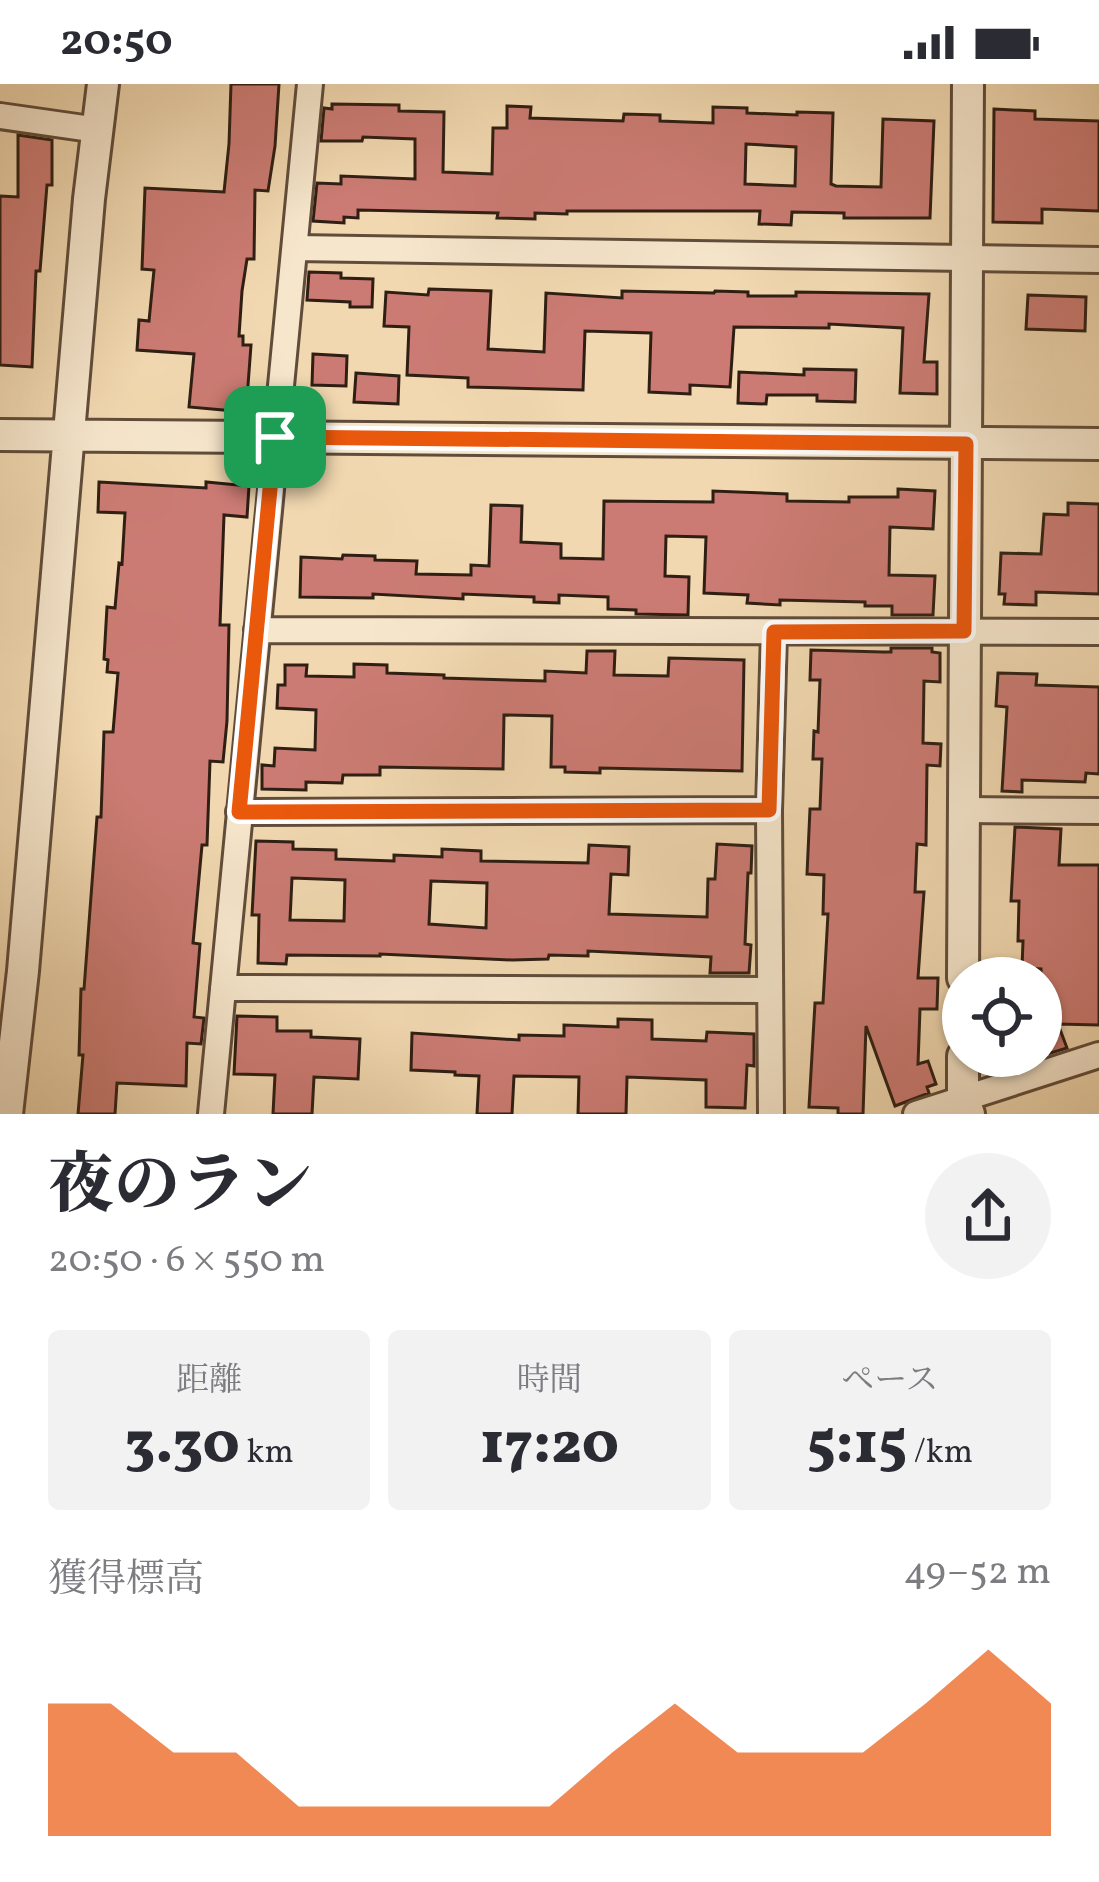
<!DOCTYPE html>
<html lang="ja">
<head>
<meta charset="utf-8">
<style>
	body { margin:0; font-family:Vollkorn,"Noto Serif JP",serif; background:#f2f2f3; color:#2b2b33; height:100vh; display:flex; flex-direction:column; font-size:45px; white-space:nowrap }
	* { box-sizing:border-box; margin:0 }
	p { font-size:39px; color:#7c7c81 }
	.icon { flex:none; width:66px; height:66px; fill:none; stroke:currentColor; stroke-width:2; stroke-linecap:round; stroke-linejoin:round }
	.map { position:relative; height:1030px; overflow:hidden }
	.sheet { display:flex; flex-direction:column; background:#fff; flex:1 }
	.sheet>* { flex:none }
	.controls { position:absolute; left:942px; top:873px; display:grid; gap:24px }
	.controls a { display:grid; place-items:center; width:120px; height:120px; border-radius:50%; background:#fff; box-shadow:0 3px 9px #0004; font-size:60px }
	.pin { position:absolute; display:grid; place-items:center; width:102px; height:102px; color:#fff; margin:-51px; border-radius:24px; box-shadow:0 6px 18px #0006 }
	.round { display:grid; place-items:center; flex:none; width:126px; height:126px; border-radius:63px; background:#f2f2f3 }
	.head { display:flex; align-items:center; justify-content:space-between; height:204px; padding:0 48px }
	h1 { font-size:66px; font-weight:800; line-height:90px }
	.stats { display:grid; grid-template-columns:repeat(3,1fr); gap:18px; height:204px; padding:12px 48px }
	.stats div { display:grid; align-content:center; border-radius:12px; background:#f2f2f3; text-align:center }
	.stats b { font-size:60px; font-weight:800 }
	.stats small { font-size:33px; font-weight:400 }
	.stats p { font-size:33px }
	.chart { height:336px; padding:24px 48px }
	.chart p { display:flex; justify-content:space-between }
	.chart svg { width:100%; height:216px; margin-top:12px; fill:#ea580c; opacity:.7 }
	.status { display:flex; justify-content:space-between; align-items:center; height:84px; padding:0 60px; background:#fff; direction:ltr }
	.status svg { height:33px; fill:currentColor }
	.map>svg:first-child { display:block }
	.building { fill:#cb7b73; stroke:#2f1e13; stroke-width:3; fill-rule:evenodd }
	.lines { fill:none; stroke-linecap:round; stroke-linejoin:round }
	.minor-casing { stroke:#604c3a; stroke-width:30 }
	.tertiary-casing { stroke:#604c3a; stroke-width:36 }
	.minor { stroke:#f6e6cc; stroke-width:24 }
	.tertiary { stroke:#f6e6cc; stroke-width:30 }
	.route-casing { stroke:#fff; stroke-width:24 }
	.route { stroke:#ea580c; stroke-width:15 }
</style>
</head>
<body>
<div class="status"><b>20:50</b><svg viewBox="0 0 49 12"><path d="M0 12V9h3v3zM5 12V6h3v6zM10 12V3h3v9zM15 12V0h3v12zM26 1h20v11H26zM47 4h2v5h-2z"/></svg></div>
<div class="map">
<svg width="1099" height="1030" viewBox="0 0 1099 1030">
	<rect width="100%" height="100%" fill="#f1d8b0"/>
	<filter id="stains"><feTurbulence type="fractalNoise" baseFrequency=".00167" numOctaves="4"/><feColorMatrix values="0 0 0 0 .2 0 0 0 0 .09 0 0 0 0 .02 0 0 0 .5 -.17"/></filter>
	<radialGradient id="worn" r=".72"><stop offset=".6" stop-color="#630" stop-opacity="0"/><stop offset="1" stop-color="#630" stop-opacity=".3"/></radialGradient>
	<!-- building -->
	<path class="building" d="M 231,0 L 279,0 L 275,62 L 268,107 L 255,106 L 254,175 L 247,175 L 242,207 L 239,252 L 243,252 L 243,261 L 251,261 L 246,328 L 189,323 L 194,270 L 137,266 L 139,236 L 149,237 L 154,186 L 142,185 L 145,104 L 224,108 L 229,60 Z
		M 332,20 L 399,21 L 399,27 L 444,28 L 443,88 L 492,90 L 493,44 L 507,44 L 507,22 L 531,23 L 530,34 L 623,37 L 624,30 L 660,31 L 660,37 L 713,39 L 713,23 L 747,24 L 747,29 L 797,31 L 797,28 L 833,29 L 831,100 L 836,102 L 881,103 L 883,35 L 934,37 L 930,134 L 844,134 L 844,129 L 792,128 L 791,141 L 759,140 L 760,127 L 567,127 L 567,130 L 535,129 L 535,135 L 497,134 L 498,129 L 358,126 L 358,134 L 344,133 L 344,139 L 313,137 L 317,99 L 341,100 L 341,92 L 415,95 L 415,55 L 363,53 L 362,57 L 321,57 L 324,24 L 332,25 ZM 746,60 L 796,63 L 795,102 L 745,100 Z
		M 994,25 L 1035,27 L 1035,35 L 1099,37 L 1099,127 L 1042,125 L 1042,139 L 993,138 Z
		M 18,51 L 52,56 L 52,101 L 47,101 L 40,187 L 36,187 L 32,283 L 0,281 L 0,112 L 18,113 Z
		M 309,188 L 341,189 L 341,194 L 373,195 L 372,223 L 350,223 L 350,218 L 307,216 Z
		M 429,205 L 491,207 L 488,265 L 544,268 L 546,209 L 622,214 L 622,207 L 714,209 L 715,207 L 748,208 L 748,212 L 796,212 L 796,208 L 929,210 L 924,278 L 937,278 L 937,310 L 900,309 L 903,244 L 829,240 L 829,244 L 734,243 L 730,303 L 690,301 L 690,310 L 649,308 L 651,249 L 585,247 L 583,306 L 468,303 L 468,294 L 407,291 L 409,243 L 384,242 L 386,208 L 428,211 Z
		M 1028,211 L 1086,213 L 1085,247 L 1026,245 Z
		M 313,270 L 347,272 L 346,302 L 312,301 Z
		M 804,285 L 856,286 L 855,318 L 817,317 L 817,311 L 767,311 L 766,320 L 738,319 L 739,288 L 804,291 Z
		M 356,289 L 399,292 L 398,320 L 354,318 Z
		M 99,398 L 206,404 L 206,398 L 249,402 L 247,433 L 224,431 L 220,541 L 229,541 L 227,637 L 223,678 L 210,677 L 207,761 L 202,761 L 193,859 L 200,860 L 194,933 L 204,934 L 201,960 L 187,959 L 186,1002 L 117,999 L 115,1030 L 78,1030 L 83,971 L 79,971 L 81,905 L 84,905 L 97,733 L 101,733 L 104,648 L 113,648 L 118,589 L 107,588 L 108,576 L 104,575 L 107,523 L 115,524 L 119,479 L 122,480 L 125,429 L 98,428 Z
		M 898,405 L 935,407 L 933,445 L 890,443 L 889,491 L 935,492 L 933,531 L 892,531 L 892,522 L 865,522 L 865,518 L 780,516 L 780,521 L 747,519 L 748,511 L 704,509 L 706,453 L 666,452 L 665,492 L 689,493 L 688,531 L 636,530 L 636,526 L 608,525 L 608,513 L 559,511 L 559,519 L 534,518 L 534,513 L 463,510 L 463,515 L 373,510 L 373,514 L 300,513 L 301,473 L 342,475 L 343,471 L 375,472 L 375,476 L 417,477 L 416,490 L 471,491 L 471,481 L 489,482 L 491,421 L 522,422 L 521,458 L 561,460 L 561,474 L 603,475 L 604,417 L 713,418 L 713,407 L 787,410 L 787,417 L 849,418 L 849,413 L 898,413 Z
		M 1068,419 L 1099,420 L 1099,510 L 1036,508 L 1036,521 L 1004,520 L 1005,510 L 999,510 L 1001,469 L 1041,470 L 1044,430 L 1068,431 Z
		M 891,564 L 932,564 L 932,568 L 940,569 L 940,598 L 924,597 L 923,659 L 941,660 L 940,682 L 927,681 L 926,761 L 917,760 L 915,808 L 924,808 L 918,894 L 938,894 L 937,925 L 920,925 L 918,980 L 928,977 L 936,1000 L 927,1003 L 929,1009 L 895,1022 L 866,942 L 863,1030 L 838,1030 L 838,1024 L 809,1023 L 815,919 L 823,919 L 828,830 L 823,830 L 824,791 L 807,790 L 810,725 L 820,725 L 822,675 L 813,675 L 814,647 L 818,648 L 820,596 L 810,596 L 811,566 L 883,568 L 891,568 Z
		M 587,567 L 615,567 L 614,591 L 668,592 L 669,574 L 744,576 L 742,687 L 600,684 L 600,689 L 565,688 L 565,683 L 551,683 L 552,632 L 504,631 L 503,685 L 380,683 L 380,691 L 343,691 L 342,699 L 306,698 L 306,706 L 262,705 L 262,681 L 274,682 L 275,664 L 315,666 L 316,626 L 277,624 L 278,601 L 285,601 L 285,581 L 307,581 L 306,592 L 354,593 L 354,580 L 387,581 L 387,589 L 444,591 L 444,594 L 545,597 L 545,587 L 586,589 Z
		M 998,589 L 1037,590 L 1036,601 L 1099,603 L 1099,690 L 1086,689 L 1085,698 L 1022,696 L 1022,708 L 1002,707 L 1007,623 L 996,622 Z
		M 1015,743 L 1061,745 L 1059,781 L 1099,781 L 1099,941 L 1058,940 L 1067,964 L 1041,972 L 1041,885 L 1022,884 L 1023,857 L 1018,857 L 1019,817 L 1011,817 Z
		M 256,757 L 293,758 L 293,765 L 336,766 L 336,775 L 394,777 L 394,771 L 442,773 L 442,765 L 481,767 L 481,777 L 588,779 L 589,761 L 629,763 L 628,791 L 611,790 L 609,830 L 707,833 L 708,795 L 715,795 L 717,760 L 752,762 L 751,789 L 748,789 L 745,860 L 751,861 L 749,889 L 710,889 L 711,873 L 588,867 L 588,872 L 549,871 L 548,875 L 512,876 L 380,870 L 380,872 L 287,871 L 286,880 L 258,879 L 259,831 L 252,831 ZM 292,794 L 345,796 L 344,837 L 290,836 ZM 431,797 L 487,799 L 486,844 L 429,840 Z
		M 237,932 L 277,933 L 277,947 L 311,947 L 311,953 L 360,955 L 358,995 L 314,993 L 312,1030 L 273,1030 L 275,991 L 234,990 Z
		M 618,935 L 652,936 L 652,955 L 706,957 L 707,948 L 754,950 L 754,982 L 747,981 L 745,1024 L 706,1023 L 706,996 L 627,993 L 626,1030 L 578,1030 L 579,993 L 514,992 L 512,1030 L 477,1030 L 479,992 L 455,991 L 455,988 L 411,986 L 412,949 L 519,956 L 519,951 L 564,952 L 564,941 L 618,943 Z"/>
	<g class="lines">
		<!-- minor casing -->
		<g class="minor-casing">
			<path id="minor" d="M 0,32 L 98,46
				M 295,164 L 1099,176
				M 257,546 L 1099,548
				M 964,726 L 1099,727
				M 239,728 L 769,726
				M 223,904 L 769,906
				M 211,1030 L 310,0
				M 771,1030 L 769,726 L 774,548
				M 916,1030 L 1099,971"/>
		</g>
		<!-- tertiary casing -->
		<g class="tertiary-casing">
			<path id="tertiary" d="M 0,351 L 1099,360
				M 963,894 L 968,0
				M 963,972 L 963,1014 L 969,1030
				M 7,1030 L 23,887 L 89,115 L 103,0"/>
		</g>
		<!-- minor -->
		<use href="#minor" class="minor"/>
		<!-- tertiary -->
		<use href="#tertiary" class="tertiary"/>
	</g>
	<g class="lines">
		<!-- route casing -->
		<g class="route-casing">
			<path id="route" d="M 275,353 L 966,360 L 964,547 L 774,548 L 769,726 L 239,728 Z"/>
		</g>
		<!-- route -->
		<use href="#route" class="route"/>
	</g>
	<rect width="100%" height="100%" filter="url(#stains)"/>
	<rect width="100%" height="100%" fill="url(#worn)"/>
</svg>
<div class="controls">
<a><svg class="icon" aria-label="locate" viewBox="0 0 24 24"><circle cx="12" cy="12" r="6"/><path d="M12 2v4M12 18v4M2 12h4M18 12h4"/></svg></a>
</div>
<div class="pin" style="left:275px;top:353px;background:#1e9e55"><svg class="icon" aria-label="arrive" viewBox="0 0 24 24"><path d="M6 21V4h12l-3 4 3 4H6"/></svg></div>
</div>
<section class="sheet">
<div class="head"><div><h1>夜のラン</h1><p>20:50 · 6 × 550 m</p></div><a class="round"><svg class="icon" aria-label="share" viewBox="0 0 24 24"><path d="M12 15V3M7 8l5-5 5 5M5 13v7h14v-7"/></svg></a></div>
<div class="stats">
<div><p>距離</p><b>3.30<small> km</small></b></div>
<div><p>時間</p><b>17:20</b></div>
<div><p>ペース</p><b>5:15<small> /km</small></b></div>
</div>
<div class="chart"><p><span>獲得標高</span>49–52 m</p>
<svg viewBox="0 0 160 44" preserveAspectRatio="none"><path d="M0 44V17L10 17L20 27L30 27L40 38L50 38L60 38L70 38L80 38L90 27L100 17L110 27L120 27L130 27L140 17L150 6L160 17V44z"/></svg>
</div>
</section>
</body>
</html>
